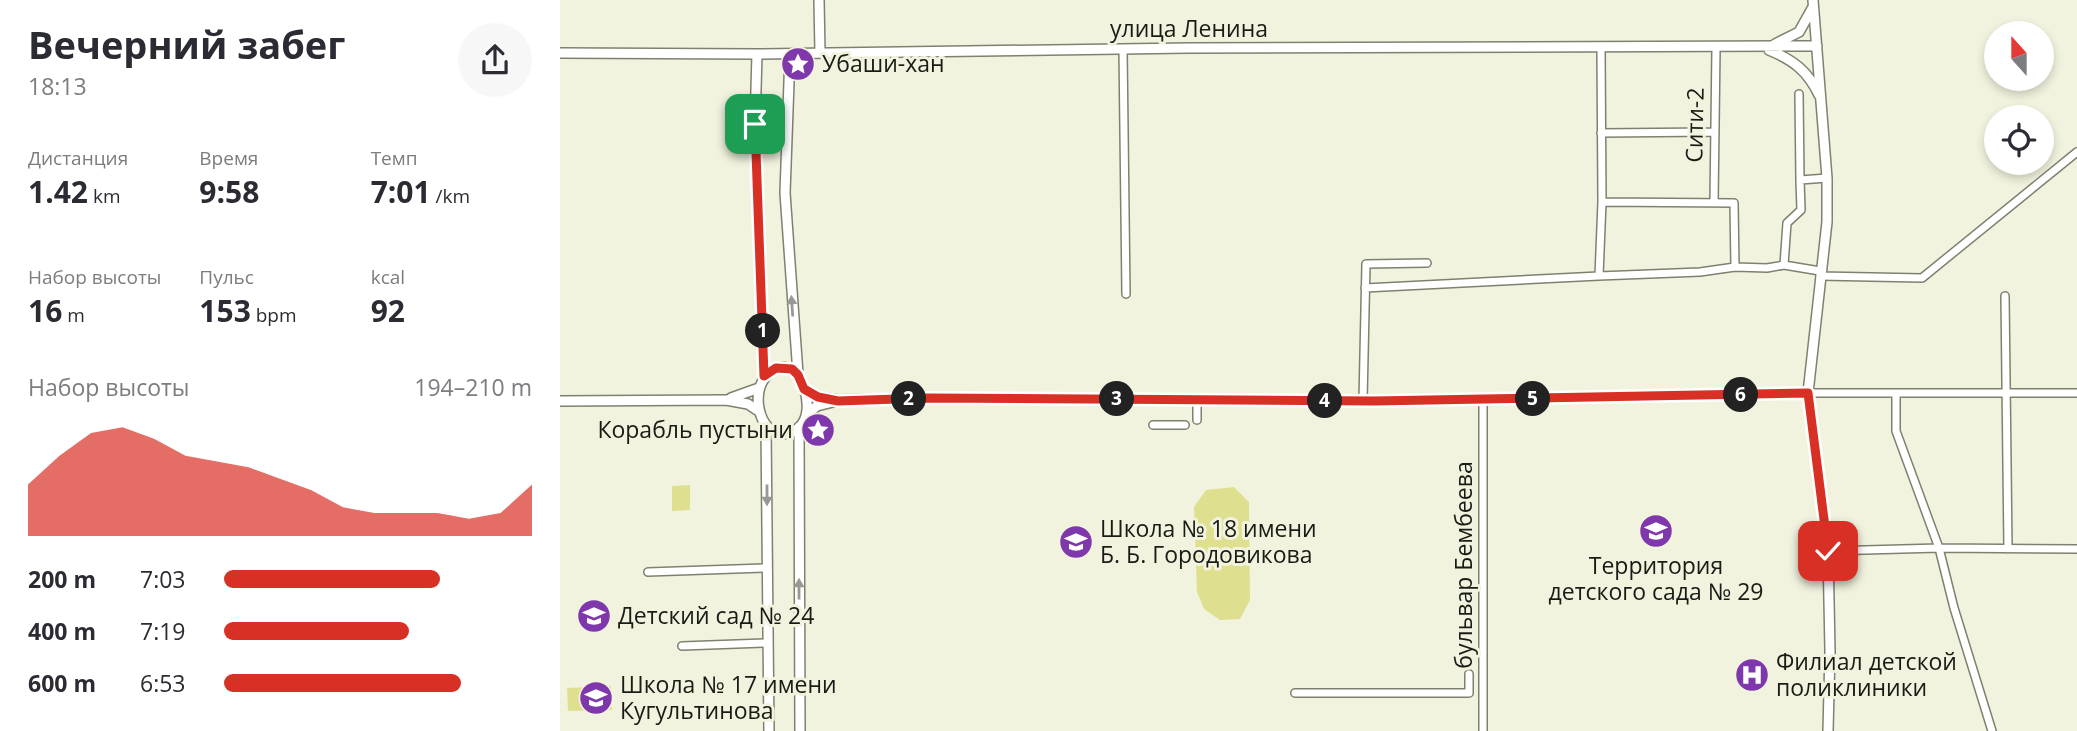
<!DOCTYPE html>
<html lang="ru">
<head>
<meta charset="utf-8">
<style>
	body { margin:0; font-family:"Open Sans",sans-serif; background:#f7f7f7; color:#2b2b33; height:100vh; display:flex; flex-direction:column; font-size:26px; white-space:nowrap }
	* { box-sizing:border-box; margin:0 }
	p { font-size:23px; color:#7c7c81 }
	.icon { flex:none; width:38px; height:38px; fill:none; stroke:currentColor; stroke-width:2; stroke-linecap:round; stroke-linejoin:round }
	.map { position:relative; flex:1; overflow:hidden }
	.drawer { display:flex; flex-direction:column; background:#fff; width:560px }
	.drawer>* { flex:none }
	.needle { width:46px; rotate:339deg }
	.buttons { position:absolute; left:1424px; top:21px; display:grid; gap:14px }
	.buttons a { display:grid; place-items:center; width:70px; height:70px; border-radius:50%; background:#fff; box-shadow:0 4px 10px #0003; font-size:35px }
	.pin { position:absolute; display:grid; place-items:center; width:60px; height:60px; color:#fff; margin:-30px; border-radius:14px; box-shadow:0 4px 10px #0006 }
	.km { position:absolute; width:35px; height:35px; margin:-18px; border-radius:50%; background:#222; color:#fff; font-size:19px; line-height:35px; text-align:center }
	.round { display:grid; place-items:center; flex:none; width:74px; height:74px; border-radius:37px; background:#f7f7f7 }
	.head { display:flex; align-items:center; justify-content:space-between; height:119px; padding:0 28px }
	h1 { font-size:38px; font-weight:700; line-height:52px }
	.metrics { display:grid; grid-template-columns:repeat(3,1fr); gap:10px; height:119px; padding:7px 28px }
	.metrics div { display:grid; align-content:center }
	.metrics b { font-size:30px; font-weight:700 }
	.metrics small { font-size:19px; font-weight:400 }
	.metrics p { font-size:19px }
	.chart { height:196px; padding:14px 28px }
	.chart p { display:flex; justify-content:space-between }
	.chart svg { width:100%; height:126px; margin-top:7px; fill:#d93025; opacity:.7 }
	ul { padding:0 28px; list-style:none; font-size:23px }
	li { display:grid; grid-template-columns:112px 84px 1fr; align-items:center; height:52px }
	li i { height:18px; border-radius:9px; background:#d93025 }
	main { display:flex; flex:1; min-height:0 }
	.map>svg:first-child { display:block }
	.green { fill:#dee08f }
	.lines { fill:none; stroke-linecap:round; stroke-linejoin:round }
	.minor-casing { stroke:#7f806f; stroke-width:10 }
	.major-casing { stroke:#7f806f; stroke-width:12 }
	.minor { stroke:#fff; stroke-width:7 }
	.major { stroke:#fff; stroke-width:9 }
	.oneway { fill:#989895 }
	.route-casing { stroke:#fff; stroke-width:14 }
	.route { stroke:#d93025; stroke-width:9 }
	.labels { text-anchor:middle; stroke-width:6; stroke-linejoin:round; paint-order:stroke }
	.street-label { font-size:23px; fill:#1a1b14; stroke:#f2f3df }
	.poi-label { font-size:23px; fill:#1a1b14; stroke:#f2f3df; text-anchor:start }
</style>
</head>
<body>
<main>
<section class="drawer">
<div class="head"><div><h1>Вечерний забег</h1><p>18:13</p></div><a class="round"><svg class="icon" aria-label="share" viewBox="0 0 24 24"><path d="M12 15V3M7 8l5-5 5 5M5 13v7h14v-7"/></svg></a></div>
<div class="metrics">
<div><p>Дистанция</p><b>1.42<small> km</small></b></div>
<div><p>Время</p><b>9:58</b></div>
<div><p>Темп</p><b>7:01<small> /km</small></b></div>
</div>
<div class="metrics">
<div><p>Набор высоты</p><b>16<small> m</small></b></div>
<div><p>Пульс</p><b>153<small> bpm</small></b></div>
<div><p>kcal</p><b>92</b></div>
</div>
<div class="chart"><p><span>Набор высоты</span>194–210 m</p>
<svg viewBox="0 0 160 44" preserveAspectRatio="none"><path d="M0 44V26L10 16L20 8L30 6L40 10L50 16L60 18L70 20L80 24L90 28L100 34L110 36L120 36L130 36L140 38L150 36L160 26V44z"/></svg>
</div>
<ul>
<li><b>200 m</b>7:03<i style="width:70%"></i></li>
<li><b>400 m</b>7:19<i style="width:60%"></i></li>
<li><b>600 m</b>6:53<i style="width:77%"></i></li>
</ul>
</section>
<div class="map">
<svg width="1517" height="731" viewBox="0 0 1517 731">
	<rect width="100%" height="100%" fill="#f2f3df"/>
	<!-- green -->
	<path class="green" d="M 130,485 L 130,510 L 112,511 L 112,486 Z
		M 674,487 L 689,502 L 690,600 L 680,619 L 660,620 L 644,609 L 637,592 L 634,507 L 646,490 Z
		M 51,686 L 52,710 L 8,711 L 7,688 Z"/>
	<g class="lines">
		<!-- minor casing -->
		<g class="minor-casing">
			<path id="minor" d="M 1041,48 L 1042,202 L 1039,276 L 1140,272 L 1175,267 L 1174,203 L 1042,202
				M 563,49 L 566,294
				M 1239,94 L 1240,180 L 1267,178
				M 1041,133 L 1153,132
				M 1240,180 L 1241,210 L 1227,223 L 1224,265 L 1260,271
				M 1154,202 L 1156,48
				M 1175,267 L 1207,268 L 1224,265
				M 1260,276 L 1362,278 L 1517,152
				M 805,288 L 1039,276
				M 1445,296 L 1448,549
				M 1248,393 L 1517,393
				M 1336,394 L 1336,431 L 1379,548 L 1394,608 L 1432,731
				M 923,399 L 923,731
				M 803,401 L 806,264 L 867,263
				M 637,420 L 637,400
				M 593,425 L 625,425
				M 1268,551 L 1379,548 L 1517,549
				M 88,572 L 207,568
				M 122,646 L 207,643
				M 735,693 L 909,693 L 909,674"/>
		</g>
		<!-- major casing -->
		<g class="major-casing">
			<path id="major" d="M 259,0 L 260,53
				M 1253,0 L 1267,178 L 1267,222 L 1248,393 L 1268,551 L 1270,651 L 1268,731
				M 1215,44 L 1239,32 L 1253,7
				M 1209,50 C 1233,60 1248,71 1259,95
				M 0,53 L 197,54 L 629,48 L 1257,46
				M 197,54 L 195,124 L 204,376
				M 230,54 L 225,193 L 238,374
				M 224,367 C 243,371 250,399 246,416 C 244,423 239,429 232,432 C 196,447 182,372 224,367 Z
				M 244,389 L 258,397 L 278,400 L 367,398 L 814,401 L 1248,393
				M 171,398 L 199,388
				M 0,401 L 166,400 L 188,404 L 200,412
				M 247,414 L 257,406 L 273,402
				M 206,427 L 209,731
				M 239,427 L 240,731"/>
		</g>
		<!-- minor -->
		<use href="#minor" class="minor"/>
		<!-- major -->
		<use href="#major" class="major"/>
	</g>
	<!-- one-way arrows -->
	<defs><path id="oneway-solid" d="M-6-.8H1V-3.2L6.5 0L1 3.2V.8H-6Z" transform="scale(1.75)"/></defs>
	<g class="oneway">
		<use href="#oneway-solid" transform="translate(232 306) rotate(-94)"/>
		<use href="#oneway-solid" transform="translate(207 495) rotate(90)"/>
		<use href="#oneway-solid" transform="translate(239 589) rotate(-90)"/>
	</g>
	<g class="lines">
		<!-- route casing -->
		<g class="route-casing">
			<path id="route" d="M 195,124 L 204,376 L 216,368 L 232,369 L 238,375 L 244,389 L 258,397 L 278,401 L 367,398 L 814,401 L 1248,393 L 1268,551"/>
		</g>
		<!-- route -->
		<use href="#route" class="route"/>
	</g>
	<!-- icons -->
	<defs>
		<g id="sight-disc" transform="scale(1.75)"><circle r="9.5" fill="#7f38ab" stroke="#f2f3df"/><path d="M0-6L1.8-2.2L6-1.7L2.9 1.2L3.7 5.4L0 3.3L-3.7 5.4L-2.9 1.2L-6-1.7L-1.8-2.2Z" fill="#fff"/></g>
		<g id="school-disc" transform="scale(1.75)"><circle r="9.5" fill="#7f38ab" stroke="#f2f3df"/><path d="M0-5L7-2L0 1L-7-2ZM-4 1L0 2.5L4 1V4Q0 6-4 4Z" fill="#fff"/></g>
		<g id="hospital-disc" transform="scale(1.75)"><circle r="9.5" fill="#7f38ab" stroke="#f2f3df"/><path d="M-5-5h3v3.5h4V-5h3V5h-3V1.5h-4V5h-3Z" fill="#fff"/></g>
	</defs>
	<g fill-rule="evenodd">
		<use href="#sight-disc" x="238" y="64"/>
		<use href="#sight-disc" x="258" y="430"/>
		<use href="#school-disc" x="1096" y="531"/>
		<use href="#school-disc" x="516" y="542"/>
		<use href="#school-disc" x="34" y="616"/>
		<use href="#hospital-disc" x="1192" y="675"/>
		<use href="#school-disc" x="36" y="698"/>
	</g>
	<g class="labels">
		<!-- street labels -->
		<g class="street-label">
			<text x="629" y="37">улица Ленина</text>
			<text transform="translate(1135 125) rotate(-89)" y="8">Сити-2</text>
			<text transform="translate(904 565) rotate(-90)" y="8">бульвар Бембеева</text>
		</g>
		<!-- poi labels -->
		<g class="poi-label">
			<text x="262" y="72">Убаши-хан</text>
			<text x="233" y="438" text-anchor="end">Корабль пустыни</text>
			<text x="540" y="537">Школа № 18 имени<tspan x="540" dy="26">Б. Б. Городовикова</tspan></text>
			<text x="1096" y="574" text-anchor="middle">Территория<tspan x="1096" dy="26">детского сада № 29</tspan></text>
			<text x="58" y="624">Детский сад № 24</text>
			<text x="1216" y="670">Филиал детской<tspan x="1216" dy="26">поликлиники</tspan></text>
			<text x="60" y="693">Школа № 17 имени<tspan x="60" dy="26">Кугультинова</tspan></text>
		</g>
	</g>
</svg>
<div class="buttons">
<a><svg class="needle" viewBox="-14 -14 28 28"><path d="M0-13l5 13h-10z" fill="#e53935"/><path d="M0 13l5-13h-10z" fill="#7c7c81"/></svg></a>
<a><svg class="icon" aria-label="locate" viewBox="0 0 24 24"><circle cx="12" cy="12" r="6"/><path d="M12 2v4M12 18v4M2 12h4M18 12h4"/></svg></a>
</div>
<div class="pin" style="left:195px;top:124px;background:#1e9e55"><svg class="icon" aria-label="arrive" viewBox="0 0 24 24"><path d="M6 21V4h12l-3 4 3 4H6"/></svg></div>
<div class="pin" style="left:1268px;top:551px;background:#d93025"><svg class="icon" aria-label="check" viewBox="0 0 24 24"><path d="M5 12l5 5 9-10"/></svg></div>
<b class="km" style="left:203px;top:331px">1</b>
<b class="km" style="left:349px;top:399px">2</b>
<b class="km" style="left:557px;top:399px">3</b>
<b class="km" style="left:765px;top:401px">4</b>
<b class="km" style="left:973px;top:399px">5</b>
<b class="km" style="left:1181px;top:395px">6</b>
</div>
</main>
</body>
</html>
